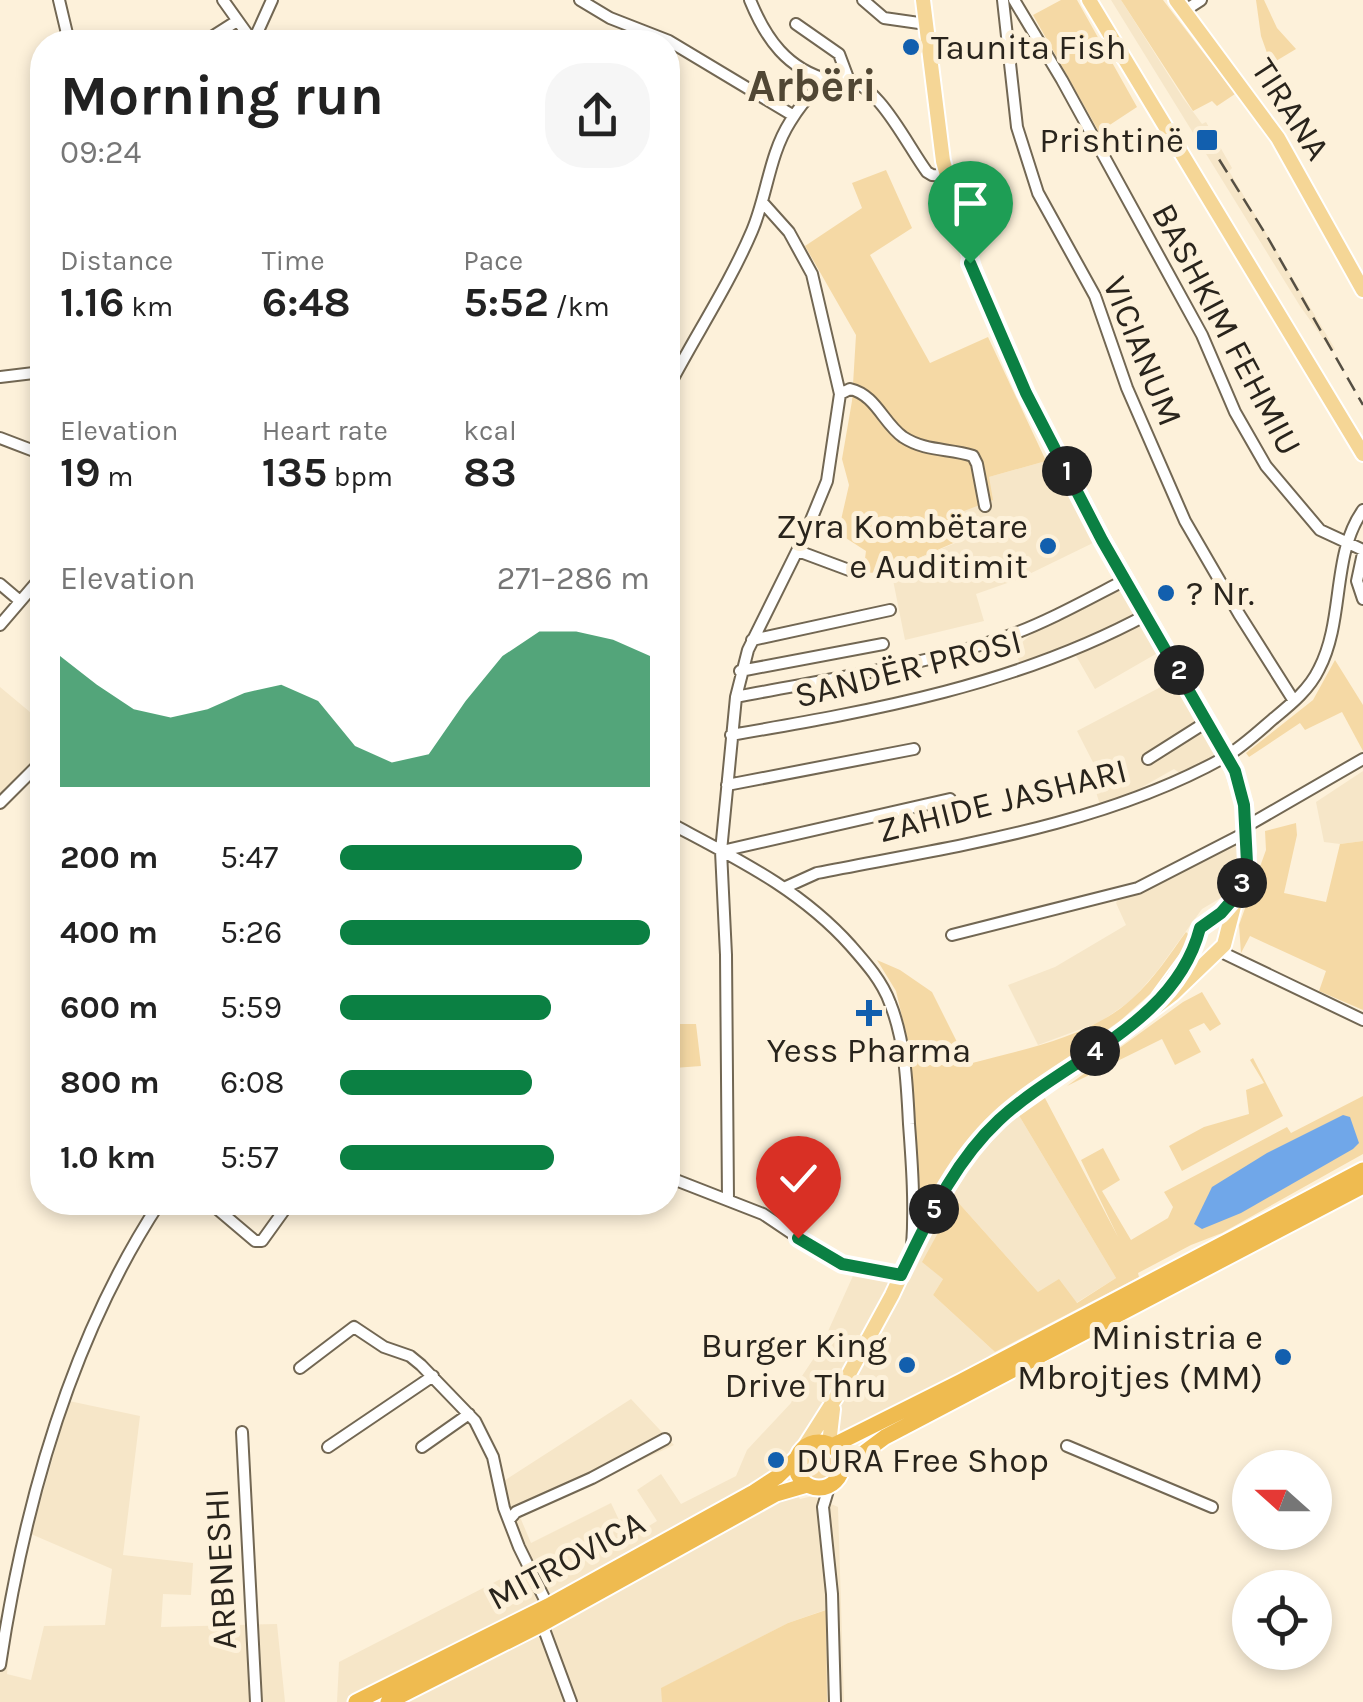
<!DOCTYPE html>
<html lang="en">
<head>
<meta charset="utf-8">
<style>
	body { margin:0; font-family:Karla,sans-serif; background:#f6f6f6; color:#222; height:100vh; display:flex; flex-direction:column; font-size:38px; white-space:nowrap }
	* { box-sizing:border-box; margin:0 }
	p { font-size:32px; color:#767676 }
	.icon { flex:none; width:55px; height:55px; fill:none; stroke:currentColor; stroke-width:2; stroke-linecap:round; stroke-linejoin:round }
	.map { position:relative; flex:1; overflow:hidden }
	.panel { position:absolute; left:30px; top:30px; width:650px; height:1185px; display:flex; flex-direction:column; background:#fff; border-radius:40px; box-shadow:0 5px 15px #0003 }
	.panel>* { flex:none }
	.needle { width:65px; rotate:291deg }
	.fabs { position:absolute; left:1232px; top:1450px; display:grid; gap:20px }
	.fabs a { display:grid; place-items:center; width:100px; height:100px; border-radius:50%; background:#fff; box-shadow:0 5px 15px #0003; font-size:50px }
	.pin { position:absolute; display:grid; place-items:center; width:85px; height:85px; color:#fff; margin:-102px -42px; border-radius:50% 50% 50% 0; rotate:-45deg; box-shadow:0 0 10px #0007 }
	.pin .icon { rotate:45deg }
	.km { position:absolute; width:50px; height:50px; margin:-25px; border-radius:50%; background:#222; color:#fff; font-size:28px; line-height:50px; text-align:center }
	.round { display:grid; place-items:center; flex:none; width:105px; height:105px; border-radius:40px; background:#f6f6f6 }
	.overview { display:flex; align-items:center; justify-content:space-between; height:170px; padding:0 30px }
	h1 { font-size:55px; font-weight:700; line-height:75px }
	.stats { display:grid; grid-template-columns:repeat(3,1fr); gap:15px; height:170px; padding:10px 30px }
	.stats div { display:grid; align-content:center }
	.stats b { font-size:42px; font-weight:700 }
	.stats small { font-size:28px; font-weight:400 }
	.stats p { font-size:28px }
	.chart { height:280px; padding:20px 30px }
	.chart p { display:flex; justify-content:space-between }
	.chart svg { width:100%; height:180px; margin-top:10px; fill:#0b8043; opacity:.7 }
	ul { padding:0 30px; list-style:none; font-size:32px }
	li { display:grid; grid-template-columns:160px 120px 1fr; align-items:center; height:75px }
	li i { height:25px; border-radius:12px; background:#0b8043 }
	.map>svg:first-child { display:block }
	.built { fill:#f6e6c8 }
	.green { fill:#f5d9a5 }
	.water { fill:#70a7e9 }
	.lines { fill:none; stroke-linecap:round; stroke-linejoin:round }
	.minor-casing { stroke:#726753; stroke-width:14 }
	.major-casing { stroke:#fff; stroke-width:18 }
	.highway-casing { stroke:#fff; stroke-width:19 }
	.minor { stroke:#fff; stroke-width:10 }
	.major { stroke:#f5d696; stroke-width:14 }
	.highway { stroke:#efbb50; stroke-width:15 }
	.rail { stroke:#554f43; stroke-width:2.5; stroke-dasharray:15 8; stroke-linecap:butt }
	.route-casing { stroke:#fff; stroke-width:20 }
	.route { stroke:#0b8043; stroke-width:12 }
	.poi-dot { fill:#125fae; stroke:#fdf1da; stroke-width:4 }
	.labels { text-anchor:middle; stroke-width:10; stroke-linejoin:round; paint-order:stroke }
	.poi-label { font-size:35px; fill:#29241c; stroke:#fdf1da; text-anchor:end }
	.street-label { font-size:35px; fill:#29241c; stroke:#fdf1da }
	.district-label { font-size:45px; font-weight:bold; fill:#514734; stroke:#fdf1da }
</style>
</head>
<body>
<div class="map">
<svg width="1363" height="1702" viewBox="0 0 1363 1702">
	<rect width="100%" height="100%" fill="#fdf1da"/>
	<!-- built -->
	<path class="built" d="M 1111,0 L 1121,0 L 1183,98 L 1202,124 L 1206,122 L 1232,168 L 1229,171 L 1335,349 L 1332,351 L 1300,306 Z
		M 1046,461 L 1097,541 L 1019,579 L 976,594 L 984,621 L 905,640 L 891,570 L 972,536 L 964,510 L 989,477 Z
		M 1123,584 L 1228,755 L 1185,777 L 1174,769 L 1137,790 L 1100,805 L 1093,782 L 1101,778 L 1077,731 L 1176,679 L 1161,651 L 1095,689 L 1075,654 L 1023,675 L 1015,648 L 1045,623 Z
		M 0,687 L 42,722 L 42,769 L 0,808 Z
		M 1363,771 L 1363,841 L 1340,844 L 1324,842 L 1316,802 Z
		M 1241,787 L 1248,852 L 1241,886 L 1202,909 L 1158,970 L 1132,1000 L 1100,1022 L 1038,1045 L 1008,985 L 1055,967 L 1126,925 L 1116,903 L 1123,891 L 1138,888 L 1244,831 Z
		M 1011,1102 L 1116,1278 L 1076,1303 L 1038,1292 L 956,1200 L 943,1279 L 933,1295 L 995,1352 L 950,1382 L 852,1432 L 842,1432 L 837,1427 L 797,1443 L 776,1467 L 800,1499 L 813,1496 L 838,1507 L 844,1702 L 827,1702 L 825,1610 L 788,1623 L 662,1688 L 662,1702 L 337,1702 L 339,1662 L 522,1568 L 493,1488 L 631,1399 L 674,1445 L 520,1517 L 531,1543 L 611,1503 L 619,1520 L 630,1515 L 639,1532 L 657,1521 L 637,1490 L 661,1474 L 681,1504 L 736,1476 L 747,1450 L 791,1403 L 798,1382 L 820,1349 L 857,1267 L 891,1273 L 954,1157 Z
		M 69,1401 L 140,1416 L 123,1555 L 193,1563 L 191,1595 L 163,1594 L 161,1627 L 277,1624 L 285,1702 L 0,1702 L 0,1637 L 10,1636 L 7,1674 L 31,1680 L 44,1626 L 105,1625 L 112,1569 L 31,1534 Z"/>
	<!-- green -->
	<path class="green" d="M 1061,0 L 1077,0 L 1137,107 L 1099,132 L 1033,15 Z
		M 1121,0 L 1163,0 L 1235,94 L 1217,106 L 1212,101 L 1193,111 Z
		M 1256,0 L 1264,0 L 1277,28 L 1296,49 L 1271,64 L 1261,36 Z
		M 886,170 L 912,228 L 870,255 L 930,363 L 988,337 L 1046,461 L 989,477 L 993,500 L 964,511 L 972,535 L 891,570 L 863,574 L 866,551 L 838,533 L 849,485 L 842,459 L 852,401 L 856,335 L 805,246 L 862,208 L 852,183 Z
		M 1335,660 L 1363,705 L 1363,751 L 1342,712 L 1305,730 L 1300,723 L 1249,757 L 1246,753 L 1313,700 Z
		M 1296,823 L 1297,835 L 1284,893 L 1326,902 L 1340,844 L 1363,841 L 1363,1010 L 1319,991 L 1326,971 L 1250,936 L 1241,953 L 1239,925 L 1266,850 L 1265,831 Z
		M 1186,932 L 1192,938 L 1159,986 L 1121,1020 L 1036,1081 L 1118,1237 L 1081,1160 L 1103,1148 L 1120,1180 L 1102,1191 L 1131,1240 L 1168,1218 L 1173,1207 L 1164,1192 L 1287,1127 L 1291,1133 L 1363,1096 L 1363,1154 L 1222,1233 L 1191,1245 L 1138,1273 L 1139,1277 L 995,1352 L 933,1295 L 943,1279 L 922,1262 L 956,1200 L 1038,1292 L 1059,1279 L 1077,1303 L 1116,1278 L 1011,1102 L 954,1157 L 922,1214 L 908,1042 L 896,991 L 877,960 L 900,970 L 932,992 L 968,1064 C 1023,1049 1090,1038 1133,998 C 1154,979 1170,954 1186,932 Z
		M 1202,992 L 1221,1024 L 1210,1031 L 1204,1023 L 1189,1030 L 1201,1052 L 1175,1065 L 1162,1039 L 1067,1086 L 1183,1002 Z
		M 669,1024 L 696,1024 L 701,1066 L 674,1068 Z
		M 1253,1058 L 1283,1116 L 1182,1171 L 1169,1146 L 1204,1127 L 1249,1114 L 1246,1090 L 1264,1083 L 1250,1060 Z
		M803 1465a15 15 0 1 1 30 0a15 15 0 1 1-30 0Z
		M 826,1610 L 827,1702 L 662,1702 L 661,1688 L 788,1623 Z"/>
	<!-- water -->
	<path class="water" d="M 1343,1115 L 1350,1117 L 1359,1143 L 1353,1149 L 1241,1213 L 1202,1229 L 1194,1224 L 1212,1187 L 1267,1153 Z"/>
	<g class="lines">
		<!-- minor casing -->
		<g class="minor-casing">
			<path id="minor" d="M 59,0 L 69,42
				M 223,0 L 253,42
				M 580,0 L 610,18 L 669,41 L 794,116
				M 750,0 C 766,39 787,69 829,80
				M 863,0 L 884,18 L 926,24
				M 1003,0 L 1017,127 L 1038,193 L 1095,296 L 1127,388 L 1185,521 L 1239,614 L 1294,701
				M 1014,0 L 1062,80 L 1202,335 L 1235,412 L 1266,466 L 1320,530 L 1363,550
				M 1184,11 L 1201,0
				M 796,24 L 839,54 L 848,78
				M 204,42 L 237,21
				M 253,42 L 272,0
				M 0,377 L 42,372
				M 668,388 C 695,336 729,285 752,231 C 767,196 769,155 790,122 C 801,104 819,80 841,78 C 878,81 906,144 927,172 L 932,175 L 947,176
				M 840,394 L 850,389 C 876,395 883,423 903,437 C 926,452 949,448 973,456 L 977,464 L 985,506
				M 0,438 L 42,454
				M 798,551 L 849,570
				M 1363,553 L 1357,581 L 1363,599
				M 0,584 L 20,601
				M 0,625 L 42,576
				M 752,640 L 890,610
				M 740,671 L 883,644
				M 736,697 C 827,679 920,667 1008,636 C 1049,621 1088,599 1127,579
				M 731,735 C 876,710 1017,685 1148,614
				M 1148,759 L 1208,721
				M 727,785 L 914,749
				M 0,803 L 42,761
				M 668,822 C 735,858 799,888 851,946 C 866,963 882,981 890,1003 C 905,1040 907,1084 909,1124 C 912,1164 915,1206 912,1247
				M 1247,826 L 1363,759
				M 722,851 L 950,799
				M 786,887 L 817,873 C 954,846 1102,826 1225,757 C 1242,747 1258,732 1273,719 C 1290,705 1309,690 1319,669 C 1345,619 1331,555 1363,510
				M 952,935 L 1138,888 L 1247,832
				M 1217,950 L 1363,1020
				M 668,1011 L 668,1020
				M 668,1177 L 763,1214 L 833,1261 L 901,1275
				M 728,1200 L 726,955 L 721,851 L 736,697 L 748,650 L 804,537 L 827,481 L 840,394 L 812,274 L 789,232 L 763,203
				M 209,1202 L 255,1241 L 262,1241 L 290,1202
				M 300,1368 L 354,1327 L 384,1347 L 410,1356 L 421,1365 L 475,1421 L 493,1457 L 504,1508 L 519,1547 L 548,1606
				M 242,1432 L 256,1702
				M 1067,1446 L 1212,1507
				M 328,1447 L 433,1376
				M 422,1447 L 469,1414
				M 829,1487 L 823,1507 L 832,1594 L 835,1702
				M 509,1520 L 516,1512 L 592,1478 L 665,1439
				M 542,1624 L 571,1702
				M 0,1665 C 24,1505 70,1339 160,1202"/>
		</g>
		<!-- major casing -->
		<g class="major-casing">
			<path id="major" d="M 1089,0 L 1363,454
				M 1176,0 L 1278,138 L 1363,290
				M 1159,997 L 1192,952 L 1200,928 L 1221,913 L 1234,898
				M 829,1444 L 833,1409
				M 803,1449 L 838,1394 L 892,1295 L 927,1220 L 967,1155 L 1001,1118 L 1131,1026 L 1173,994 L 1224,945 L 1248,852 L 1245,805 L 1228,755 L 1103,540 L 1026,393 L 976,278 L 943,161 L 923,0"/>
		</g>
		<!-- highway casing -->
		<g class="highway-casing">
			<path id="highway" d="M796 1465a23 23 0 1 1 46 0a23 23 0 1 1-46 0Z
				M 832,1446 L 960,1382 L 1363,1170
				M 842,1469 L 885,1437 L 1363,1186
				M 356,1702 L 548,1606 L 754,1492 L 777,1477 L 797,1458
				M 388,1702 L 542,1624 L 776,1494 L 807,1485"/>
		</g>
		<!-- minor -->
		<use href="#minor" class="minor"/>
		<!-- major -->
		<use href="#major" class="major"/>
		<!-- highway -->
		<use href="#highway" class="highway"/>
		<!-- rail -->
		<path class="rail" d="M 1207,140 L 1268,238 L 1363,405"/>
	</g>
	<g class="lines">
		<!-- route casing -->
		<g class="route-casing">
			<path id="route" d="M 798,1238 L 842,1264 L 901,1275 C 928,1220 953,1163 999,1120 C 1066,1058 1175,1025 1200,928 L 1221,913 L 1234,898 L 1241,886 L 1247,863 L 1244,805 L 1235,771 L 1102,540 L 1026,393 L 970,263"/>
		</g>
		<!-- route -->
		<use href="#route" class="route"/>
	</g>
	<!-- markers -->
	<g class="poi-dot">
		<circle cx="911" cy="47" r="10"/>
		<rect x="1195" y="128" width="24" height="24" rx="5"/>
		<circle cx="1048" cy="546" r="10"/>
		<circle cx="1166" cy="593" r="10"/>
		<path d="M864 998h10v10h10v10h-10v10h-10v-10h-10v-10h10z"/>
		<circle cx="1283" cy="1357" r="10"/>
		<circle cx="907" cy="1365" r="10"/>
		<circle cx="776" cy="1460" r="10"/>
	</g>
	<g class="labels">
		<!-- poi labels -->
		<g class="poi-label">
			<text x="931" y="59" text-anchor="start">Taunita Fish</text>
			<text x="1184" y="152">Prishtinë</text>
			<text x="1028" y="538">Zyra Kombëtare<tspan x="1028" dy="40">e Auditimit</tspan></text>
			<text x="1186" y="605" text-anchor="start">? Nr.</text>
			<text x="869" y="1062" text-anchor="middle">Yess Pharma</text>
			<text x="1263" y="1349">Ministria e<tspan x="1263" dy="40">Mbrojtjes (MM)</tspan></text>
			<text x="887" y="1357">Burger King<tspan x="887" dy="40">Drive Thru</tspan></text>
			<text x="796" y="1472" text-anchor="start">DURA Free Shop</text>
		</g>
		<!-- street labels -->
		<g class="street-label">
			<text transform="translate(1291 109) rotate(57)" y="12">TIRANA</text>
			<text transform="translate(1227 329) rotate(62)" y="12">BASHKIM FEHMIU</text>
			<text transform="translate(1143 351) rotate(68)" y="12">VICIANUM</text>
			<text transform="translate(908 668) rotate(-14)" y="12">SANDËR PROSI</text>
			<text transform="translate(1002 800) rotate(-14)" y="12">ZAHIDE JASHARI</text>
			<text transform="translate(566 1560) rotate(-28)" y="12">MITROVICA</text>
			<text transform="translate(220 1569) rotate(-93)" y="12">ARBNESHI</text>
		</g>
		<!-- district labels -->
		<g class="district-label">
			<text x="812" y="101">Arbëri</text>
		</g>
	</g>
</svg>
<div class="fabs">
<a><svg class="needle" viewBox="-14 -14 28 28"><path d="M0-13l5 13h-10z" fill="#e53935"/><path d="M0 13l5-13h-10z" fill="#767676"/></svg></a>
<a><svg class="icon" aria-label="locate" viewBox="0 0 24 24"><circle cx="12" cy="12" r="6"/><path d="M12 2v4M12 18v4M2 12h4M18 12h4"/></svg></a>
</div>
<div class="pin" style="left:970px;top:263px;background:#1e9e55"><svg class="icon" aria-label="arrive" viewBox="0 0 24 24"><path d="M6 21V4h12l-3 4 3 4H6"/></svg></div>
<div class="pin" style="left:798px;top:1238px;background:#d93025"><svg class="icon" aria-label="check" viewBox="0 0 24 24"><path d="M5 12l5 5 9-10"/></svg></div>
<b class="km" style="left:1067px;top:471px">1</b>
<b class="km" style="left:1179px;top:670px">2</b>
<b class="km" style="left:1242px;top:883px">3</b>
<b class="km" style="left:1095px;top:1051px">4</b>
<b class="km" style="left:934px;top:1209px">5</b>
<section class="panel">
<div class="overview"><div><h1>Morning run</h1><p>09:24</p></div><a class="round"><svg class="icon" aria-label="share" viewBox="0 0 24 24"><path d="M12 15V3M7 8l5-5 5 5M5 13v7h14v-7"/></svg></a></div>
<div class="stats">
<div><p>Distance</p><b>1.16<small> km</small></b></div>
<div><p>Time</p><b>6:48</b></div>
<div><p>Pace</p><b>5:52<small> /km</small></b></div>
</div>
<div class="stats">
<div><p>Elevation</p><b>19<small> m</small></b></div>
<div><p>Heart rate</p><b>135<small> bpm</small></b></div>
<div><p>kcal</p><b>83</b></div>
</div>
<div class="chart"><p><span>Elevation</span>271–286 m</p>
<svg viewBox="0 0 160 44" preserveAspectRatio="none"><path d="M0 44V12L10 19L20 25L30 27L40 25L50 21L60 19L70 23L80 34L90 38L100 36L110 23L120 12L130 6L140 6L150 8L160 12V44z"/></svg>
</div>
<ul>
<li><b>200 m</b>5:47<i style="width:78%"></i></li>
<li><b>400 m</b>5:26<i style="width:100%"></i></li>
<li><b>600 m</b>5:59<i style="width:68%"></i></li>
<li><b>800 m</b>6:08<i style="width:62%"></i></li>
<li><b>1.0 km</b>5:57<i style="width:69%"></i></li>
</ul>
</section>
</div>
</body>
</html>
